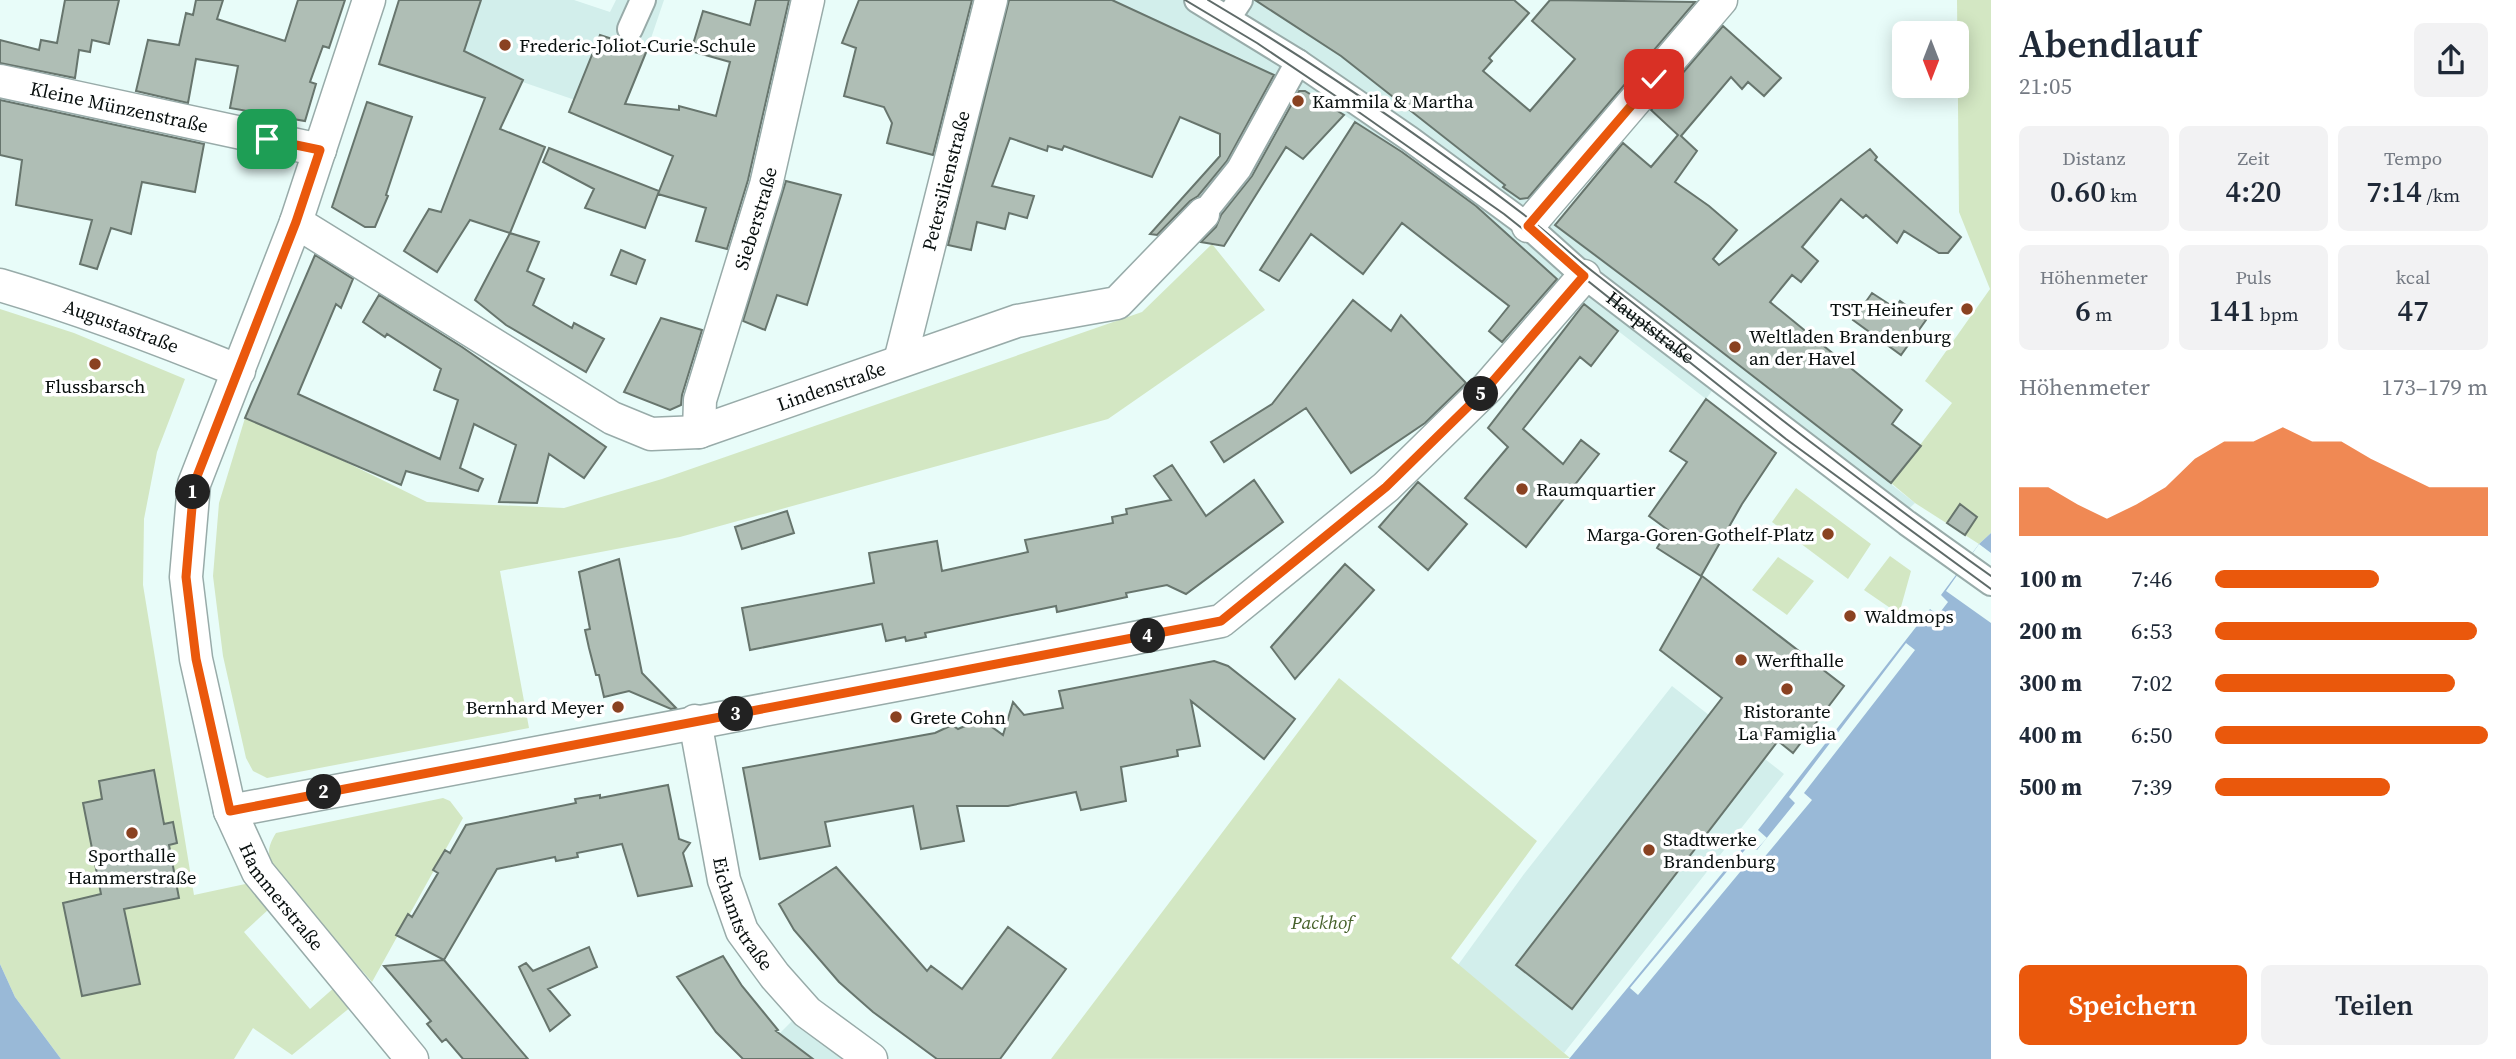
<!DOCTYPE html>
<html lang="de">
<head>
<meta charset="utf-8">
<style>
	body { margin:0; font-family:"Source Serif 4",serif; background:#f2f2f3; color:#1f2937; height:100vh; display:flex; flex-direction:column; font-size:26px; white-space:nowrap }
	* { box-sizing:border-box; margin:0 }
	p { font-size:23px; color:#747a83 }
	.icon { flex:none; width:38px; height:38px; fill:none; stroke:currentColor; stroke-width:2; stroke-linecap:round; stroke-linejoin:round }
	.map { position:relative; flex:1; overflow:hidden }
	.side { display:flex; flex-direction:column; background:#fff; width:525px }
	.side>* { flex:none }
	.needle { width:46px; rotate:180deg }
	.controls { position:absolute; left:1892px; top:21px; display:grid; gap:14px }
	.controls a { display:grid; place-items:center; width:77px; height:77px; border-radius:10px; background:#fff; box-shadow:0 4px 18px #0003; font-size:35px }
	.pin { position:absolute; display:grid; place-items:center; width:60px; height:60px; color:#fff; margin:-30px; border-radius:14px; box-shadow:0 4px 10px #0006 }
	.km { position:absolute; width:35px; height:35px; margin:-18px; border-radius:50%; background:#222; color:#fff; font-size:19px; line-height:35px; text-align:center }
	.round { display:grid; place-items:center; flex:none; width:74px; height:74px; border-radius:10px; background:#f2f2f3 }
	.overview { display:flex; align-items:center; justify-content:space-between; height:119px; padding:0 28px }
	h1 { font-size:38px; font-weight:600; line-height:52px }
	.stats { display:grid; grid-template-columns:repeat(3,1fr); gap:10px; height:119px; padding:7px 28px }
	.stats div { display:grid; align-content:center; border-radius:10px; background:#f2f2f3; text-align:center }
	.stats b { font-size:30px; font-weight:600 }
	.stats small { font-size:19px; font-weight:400 }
	.stats p { font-size:19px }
	.chart { height:196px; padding:14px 28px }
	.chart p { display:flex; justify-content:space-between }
	.chart svg { width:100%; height:126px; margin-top:7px; fill:#ea580c; opacity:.7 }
	.cta { display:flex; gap:14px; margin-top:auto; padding:14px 28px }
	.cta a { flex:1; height:80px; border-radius:10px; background:#ea580c; color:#fff; font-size:28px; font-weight:600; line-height:80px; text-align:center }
	.cta a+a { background:#f2f2f3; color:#1f2937 }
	ul { padding:0 28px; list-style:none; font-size:23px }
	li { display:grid; grid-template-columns:112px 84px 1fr; align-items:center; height:52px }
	li i { height:18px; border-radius:9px; background:#ea580c }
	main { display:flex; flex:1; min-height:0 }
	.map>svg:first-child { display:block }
	.built { fill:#d2eeeb }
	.green { fill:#d3e7c3 }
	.water { fill:#99b9d7 }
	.pier { fill:#e8fcf9 }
	.building { fill:#afbeb5; stroke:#67756d; stroke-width:2 }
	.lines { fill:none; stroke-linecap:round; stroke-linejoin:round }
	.pedestrian-casing { stroke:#98aba9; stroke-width:28 }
	.minor-casing { stroke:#98aba9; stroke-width:35 }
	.pedestrian { stroke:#fff; stroke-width:24 }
	.minor { stroke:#fff; stroke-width:32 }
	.tram { stroke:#5f6b69; stroke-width:2 }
	.route-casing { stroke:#fff; stroke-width:14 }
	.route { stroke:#ea580c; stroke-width:9 }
	.poi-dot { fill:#8a4221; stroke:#fff; stroke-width:2.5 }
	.labels { text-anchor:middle; stroke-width:7; stroke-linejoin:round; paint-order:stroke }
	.poi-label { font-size:19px; fill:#070e0d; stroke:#fff; text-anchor:start }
	.street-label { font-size:19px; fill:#070e0d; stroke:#fff }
	.park-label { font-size:19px; font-style:italic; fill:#46612b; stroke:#fff }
</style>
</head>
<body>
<main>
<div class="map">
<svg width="1991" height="1059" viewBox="0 0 1991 1059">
	<rect width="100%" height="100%" fill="#e8fcf9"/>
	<!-- built -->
	<path class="built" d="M 399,0 L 574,0 L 610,12 L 616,0 L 664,0 L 647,50 L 600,35 L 575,100 L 388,36 Z
		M 1112,0 L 1262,0 L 1265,7 L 1341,56 L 1524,199 L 1554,217 L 1556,226 L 1660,304 L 1915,503 L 1898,519 L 1719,381 L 1706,399 L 1582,303 L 1470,203 L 1414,159 L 1373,133 L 1305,91 L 1296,89 L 1249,62 Z
		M 1672,686 L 1784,774 L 1564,1053 L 1458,965 L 1524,874 Z
		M 795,1018 L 849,1059 L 754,1059 Z"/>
	<!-- green -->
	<path class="green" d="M 1957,0 L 1991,0 L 1991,533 L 1979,544 L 1915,503 L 1891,483 L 1952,403 L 1925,381 L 1990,289 L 1959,212 Z
		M 1212,244 L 1265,310 L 1108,419 L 680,537 L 500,571 L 529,728 L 267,778 L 253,771 L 246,758 L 223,656 L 213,576 L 219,503 L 245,418 L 309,444 L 427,502 L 564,508 L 662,479 L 1142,312 Z
		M 0,309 L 74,333 L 185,379 L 157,452 L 144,519 L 143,585 L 194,895 L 250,883 L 269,909 L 244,932 L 310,1009 L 336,986 L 352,1006 L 292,1055 L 253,1028 L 234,1059 L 61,1059 L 15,997 L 0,964 Z
		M 1796,488 L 1871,544 L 1848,579 L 1772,522 Z
		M 1890,556 L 1911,571 L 1899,614 L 1864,590 Z
		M 1778,557 L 1814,581 L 1787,615 L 1752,590 Z
		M 1339,678 L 1537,841 L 1451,958 L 1570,1058 L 1051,1059 Z
		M 443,798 L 450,801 L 463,818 L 372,982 L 272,867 C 267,853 268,846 276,833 Z"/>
	<!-- water -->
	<path class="water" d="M 1991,533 L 1991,1059 L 1569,1059 L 1747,843 L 1756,850 L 1767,838 L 1758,830 L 1930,609 L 1938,615 L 1948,602 L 1941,595 L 1979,544 Z
		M 0,964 L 15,997 L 61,1059 L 0,1059 Z"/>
	<!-- pier -->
	<path class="pier" d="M 1979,544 L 1991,553 L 1991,623 L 1946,591 Z
		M 1906,643 L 1915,650 L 1804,793 L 1812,800 L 1752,872 L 1745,866 L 1638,995 L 1630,988 L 1749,845 L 1757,850 L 1795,803 L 1789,797 Z"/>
	<!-- building -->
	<path class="building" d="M 65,0 L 119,0 L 109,44 L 92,40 L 90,52 L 79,50 L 75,78 L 0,63 L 0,40 L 39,50 L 41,40 L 57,43 Z
		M 196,0 L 223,0 L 217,19 L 285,41 L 298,0 L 345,0 L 329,48 L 323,46 L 310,82 L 316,84 L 305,121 L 230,108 L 238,66 L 196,59 L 188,103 L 136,91 L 148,40 L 179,45 L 186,13 L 193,15 Z
		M 399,0 L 481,0 L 464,51 L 523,80 L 500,129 L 545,147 L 510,233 L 539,242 L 527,271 L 544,279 L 533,305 L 572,328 L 574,323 L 604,339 L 586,372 L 506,325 L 475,300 L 510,233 L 470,220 L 437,272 L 404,251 L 429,209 L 441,212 L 485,98 L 379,64 Z
		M 756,0 L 789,0 L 748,180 L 727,249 L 696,241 L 706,208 L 658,194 L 673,156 L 569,112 L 600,35 L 647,50 L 625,104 L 679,110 L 679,106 L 716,116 L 730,62 L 691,51 L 703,11 L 750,25 Z
		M 859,0 L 972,0 L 933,155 L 887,143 L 892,123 L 884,107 L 844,96 L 856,48 L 842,43 Z
		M 1009,0 L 1112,0 L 1274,75 L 1227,161 L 1198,196 L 1190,201 L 1157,235 L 1150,234 L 1220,156 L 1220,134 L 1180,117 L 1152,177 L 1064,146 L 1062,150 L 1048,146 L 1047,151 L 1010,138 L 992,186 L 1034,196 L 1027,218 L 1009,213 L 1005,229 L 977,222 L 971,250 L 948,245 Z
		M 1255,0 L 1514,0 L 1529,13 L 1489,58 L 1492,61 L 1483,71 L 1530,111 L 1575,59 L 1532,21 L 1550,0 L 1695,2 L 1528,198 L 1520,199 L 1503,187 L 1505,185 L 1341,56 Z
		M 1723,26 L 1781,78 L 1764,96 L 1748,82 L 1742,89 L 1731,77 L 1681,136 L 1697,151 L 1675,182 L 1709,206 L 1737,230 L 1713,259 L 1719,265 L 1870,149 L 1877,157 L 1875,160 L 1961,237 L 1948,253 L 1939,253 L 1904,231 L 1897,243 L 1866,215 L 1863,218 L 1841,199 L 1802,247 L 1818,261 L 1801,282 L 1792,275 L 1770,302 L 1902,410 L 1892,424 L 1921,446 L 1891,483 L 1660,304 L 1555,225 L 1623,143 L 1651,167 L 1678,135 L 1651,110 Z
		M 1299,91 L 1305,91 L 1344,115 L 1303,159 L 1286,147 L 1224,246 L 1201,242 L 1216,227 L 1221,215 L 1252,176 Z
		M 0,100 L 204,144 L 195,192 L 142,182 L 131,234 L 111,228 L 97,269 L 80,264 L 92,220 L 16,205 L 22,160 L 0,155 Z
		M 367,102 L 412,117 L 386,195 L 388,196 L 375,227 L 365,227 L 332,207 Z
		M 1355,122 L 1402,152 L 1476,206 L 1557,279 L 1502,342 L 1489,331 L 1509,306 L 1402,223 L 1363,274 L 1311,234 L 1279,281 L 1260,270 Z
		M 549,148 L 659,191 L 645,228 L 585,208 L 594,189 L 543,162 Z
		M 786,181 L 841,195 L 807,305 L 777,295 L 765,330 L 743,321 Z
		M 621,250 L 645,260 L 636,284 L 611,275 Z
		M 315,255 L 353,279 L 341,308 L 336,304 L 298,394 L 440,459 L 458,400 L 434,390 L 441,369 L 387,334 L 385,337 L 363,322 L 379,295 L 462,347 L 606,447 L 584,478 L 549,454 L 537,503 L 499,502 L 516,445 L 474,424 L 460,468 L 483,479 L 478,491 L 406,471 L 401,485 L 245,418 Z
		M 1872,293 L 1895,308 L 1900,301 L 1926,320 L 1901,355 L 1853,320 Z
		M 1353,300 L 1391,331 L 1401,315 L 1466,383 L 1425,423 L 1351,473 L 1306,408 L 1224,462 L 1211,442 L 1272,404 Z
		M 1584,304 L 1618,331 L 1591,366 L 1580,357 L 1523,429 L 1563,464 L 1581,440 L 1599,454 L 1526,547 L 1465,498 L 1508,447 L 1488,428 Z
		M 661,318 L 702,330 L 682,395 L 681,405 L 670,410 L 624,392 Z
		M 1706,399 L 1776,453 L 1742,504 L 1701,576 L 1657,548 L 1668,530 L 1649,516 L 1687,462 L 1670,451 Z
		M 1172,465 L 1206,516 L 1254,480 L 1283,522 L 1186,594 L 1167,585 L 1126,593 L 1127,597 L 1057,612 L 1056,606 L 925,633 L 926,637 L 906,641 L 905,637 L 886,641 L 882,624 L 750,650 L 742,608 L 874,583 L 869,553 L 937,541 L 942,571 L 1028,552 L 1025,540 L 1113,523 L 1112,517 L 1127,514 L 1126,509 L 1171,500 L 1154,476 Z
		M 1418,482 L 1467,524 L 1428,570 L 1379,527 Z
		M 1960,504 L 1977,517 L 1965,535 L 1947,523 Z
		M 787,511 L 794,533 L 742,549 L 735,527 Z
		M 619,559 L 642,673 L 676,708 L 671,709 L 629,691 L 604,697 L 599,675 L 596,675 L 589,648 L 585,630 L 590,629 L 579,572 Z
		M 1345,564 L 1374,590 L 1295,679 L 1271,647 Z
		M 1702,576 L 1844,686 L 1793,753 L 1778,741 L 1572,1009 L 1516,965 L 1722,698 L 1660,650 Z
		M 1214,661 L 1228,666 L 1295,719 L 1264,759 L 1191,701 L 1200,746 L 1177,750 L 1178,756 L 1121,767 L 1126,801 L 1081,810 L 1076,792 L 1008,806 L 957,806 L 964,841 L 921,849 L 913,806 L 825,822 L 830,846 L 760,859 L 743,768 L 935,733 L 952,725 L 958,729 L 981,719 L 1003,735 L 1013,702 L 1024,715 L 1063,708 L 1059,691 Z
		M 154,770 L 164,824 L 173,822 L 177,843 L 169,845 L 179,898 L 124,909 L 140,984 L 82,996 L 63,903 L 101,894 L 83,803 L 102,799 L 99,781 Z
		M 668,785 L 679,839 L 690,843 L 683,853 L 692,886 L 638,896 L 622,844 L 577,853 L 578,857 L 556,861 L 555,857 L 497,869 L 444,960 L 396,935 L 408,914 L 412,917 L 438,873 L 433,870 L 445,850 L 450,853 L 466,825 L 576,803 L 575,799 L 600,795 L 600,798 Z
		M 836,867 L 927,971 L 931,966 L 962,989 L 1008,927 L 1066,969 L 1000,1059 L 937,1059 L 873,1012 L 839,982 L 794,930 L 779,904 Z
		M 589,947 L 597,967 L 548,989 L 570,1015 L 550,1031 L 519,967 L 526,963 L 533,971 Z
		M 723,956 L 742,986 L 778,1030 L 776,1031 L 813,1059 L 743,1059 L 716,1032 L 677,977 Z
		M 444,960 L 528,1059 L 463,1059 L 446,1039 L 442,1042 L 427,1024 L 431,1021 L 384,966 Z"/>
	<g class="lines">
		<!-- pedestrian casing -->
		<g class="pedestrian-casing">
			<g id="pedestrian">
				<path id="s1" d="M 1197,0 L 1298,62 L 1410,139 L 1528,226 L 1584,276 L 1907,523 L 1991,583"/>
				<path d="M 1228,18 L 1240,0"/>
				<path d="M 630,29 L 643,0"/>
				<path d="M 1203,214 L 1239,169 L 1298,62"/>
			</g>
		</g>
		<!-- minor casing -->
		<g class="minor-casing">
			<g id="minor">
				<path id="s2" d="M 369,0 L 296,222 L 194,484 L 186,577 L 196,659 L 230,811 L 258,872 L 412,1059"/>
				<path id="s3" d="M 0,81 L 320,150"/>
				<path id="s4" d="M 296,222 L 612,418 L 651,434 L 699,432 L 1017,321 L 1117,303 L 1203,214"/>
				<path d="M 1528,226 L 1721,0"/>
				<path id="s5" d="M 0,285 C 82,309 160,339 239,371"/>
				<path id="s6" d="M 900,361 L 991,0"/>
				<path id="s7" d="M 699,432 L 700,400 L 766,185 L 808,0"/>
				<path id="s8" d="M 695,721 L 724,880 L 742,931 L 775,976 L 807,1012 L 871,1059"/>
				<path d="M 230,811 L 922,680 L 1221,621 L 1386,487 L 1487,388 L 1584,276"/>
			</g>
		</g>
		<!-- pedestrian -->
		<use href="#pedestrian" class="pedestrian"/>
		<!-- minor -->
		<use href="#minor" class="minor"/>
		<!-- tram -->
		<path class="tram" d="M 1185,0 L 1257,43 L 1343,101 L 1504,214 L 1786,439 L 1991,589
			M 1208,0 C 1318,65 1425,139 1527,217 C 1551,235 1572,256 1596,274 C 1726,376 1856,480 1991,576"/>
	</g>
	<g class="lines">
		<!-- route casing -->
		<g class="route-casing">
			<path id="route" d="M 267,139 L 320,150 L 296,222 L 194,484 L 186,577 L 196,659 L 230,811 L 1221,621 L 1386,487 L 1487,388 L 1582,278 L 1584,276 L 1528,226 L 1654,79"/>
		</g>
		<!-- route -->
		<use href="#route" class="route"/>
	</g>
	<!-- markers -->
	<g class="poi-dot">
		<circle cx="505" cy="45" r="7"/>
		<circle cx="1298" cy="101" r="7"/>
		<circle cx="1967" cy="309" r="7"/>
		<circle cx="1735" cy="347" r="7"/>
		<circle cx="95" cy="364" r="7"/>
		<circle cx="1522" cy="489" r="7"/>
		<circle cx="1828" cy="534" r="7"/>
		<circle cx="1850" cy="616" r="7"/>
		<circle cx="1741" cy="660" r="7"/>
		<circle cx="1787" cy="689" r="7"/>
		<circle cx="618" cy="707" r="7"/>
		<circle cx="896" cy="717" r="7"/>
		<circle cx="132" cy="833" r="7"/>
		<circle cx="1649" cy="850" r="7"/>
	</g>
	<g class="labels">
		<!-- poi labels -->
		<g class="poi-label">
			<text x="519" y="52">Frederic-Joliot-Curie-Schule</text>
			<text x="1312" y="108">Kammila &amp; Martha</text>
			<text x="1953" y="316" text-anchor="end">TST Heineufer</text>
			<text x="1749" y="343">Weltladen Brandenburg<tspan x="1749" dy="22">an der Havel</tspan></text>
			<text x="95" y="393" text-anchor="middle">Flussbarsch</text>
			<text x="1536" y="496">Raumquartier</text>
			<text x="1814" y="541" text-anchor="end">Marga-Goren-Gothelf-Platz</text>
			<text x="1864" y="623">Waldmops</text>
			<text x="1755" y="667">Werfthalle</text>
			<text x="604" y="714" text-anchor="end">Bernhard Meyer</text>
			<text x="1787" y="718" text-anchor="middle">Ristorante<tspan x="1787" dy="22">La Famiglia</tspan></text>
			<text x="910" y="724">Grete Cohn</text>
			<text x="1663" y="846">Stadtwerke<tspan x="1663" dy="22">Brandenburg</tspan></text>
			<text x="132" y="862" text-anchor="middle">Sporthalle<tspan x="132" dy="22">Hammerstraße</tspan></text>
		</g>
		<!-- street labels -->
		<g class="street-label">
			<text dy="7" stroke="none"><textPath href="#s3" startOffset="122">Kleine Münzenstraße</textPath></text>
			<text dy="7" stroke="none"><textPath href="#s6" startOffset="186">Petersilienstraße</textPath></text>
			<text dy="7" stroke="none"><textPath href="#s7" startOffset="222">Sieberstraße</textPath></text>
			<text dy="7" stroke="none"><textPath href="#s5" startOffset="128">Augustastraße</textPath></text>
			<text dy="7" stroke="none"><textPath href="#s1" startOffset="560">Hauptstraße</textPath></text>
			<text dy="7" stroke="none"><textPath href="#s4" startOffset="602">Lindenstraße</textPath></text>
			<text dy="7" stroke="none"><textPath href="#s2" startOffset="947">Hammerstraße</textPath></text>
			<text dy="7" stroke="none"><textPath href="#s8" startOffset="200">Eichamtstraße</textPath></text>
		</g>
		<!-- park labels -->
		<g class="park-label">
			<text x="1322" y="929">Packhof</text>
		</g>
	</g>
</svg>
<div class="controls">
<a><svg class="needle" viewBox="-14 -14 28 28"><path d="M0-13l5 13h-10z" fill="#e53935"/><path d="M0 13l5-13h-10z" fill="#747a83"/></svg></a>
</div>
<div class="pin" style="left:267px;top:139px;background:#1e9e55"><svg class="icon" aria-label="arrive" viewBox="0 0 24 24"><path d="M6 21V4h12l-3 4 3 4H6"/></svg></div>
<div class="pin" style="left:1654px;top:79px;background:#d93025"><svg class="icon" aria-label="check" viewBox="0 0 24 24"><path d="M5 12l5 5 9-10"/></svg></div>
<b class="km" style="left:193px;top:492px">1</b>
<b class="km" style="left:324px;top:792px">2</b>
<b class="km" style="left:736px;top:714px">3</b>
<b class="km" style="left:1148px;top:636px">4</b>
<b class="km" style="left:1481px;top:394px">5</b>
</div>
<section class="side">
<div class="overview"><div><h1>Abendlauf</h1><p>21:05</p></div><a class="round"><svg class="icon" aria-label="share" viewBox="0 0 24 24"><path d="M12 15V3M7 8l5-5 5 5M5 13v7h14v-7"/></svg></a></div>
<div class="stats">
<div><p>Distanz</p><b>0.60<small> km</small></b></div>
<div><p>Zeit</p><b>4:20</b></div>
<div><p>Tempo</p><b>7:14<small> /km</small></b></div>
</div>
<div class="stats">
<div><p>Höhenmeter</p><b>6<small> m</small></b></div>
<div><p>Puls</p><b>141<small> bpm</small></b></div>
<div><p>kcal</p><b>47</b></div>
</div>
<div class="chart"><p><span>Höhenmeter</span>173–179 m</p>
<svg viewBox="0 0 160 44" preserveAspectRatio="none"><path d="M0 44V27L10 27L20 33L30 38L40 33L50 27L60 17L70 11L80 11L90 6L100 11L110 11L120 17L130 22L140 27L150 27L160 27V44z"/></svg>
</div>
<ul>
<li><b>100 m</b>7:46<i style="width:60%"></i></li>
<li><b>200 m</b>6:53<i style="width:96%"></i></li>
<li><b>300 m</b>7:02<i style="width:88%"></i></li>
<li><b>400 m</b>6:50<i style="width:100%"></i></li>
<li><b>500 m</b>7:39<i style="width:64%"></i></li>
</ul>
<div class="cta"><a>Speichern</a><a>Teilen</a></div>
</section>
</main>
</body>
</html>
